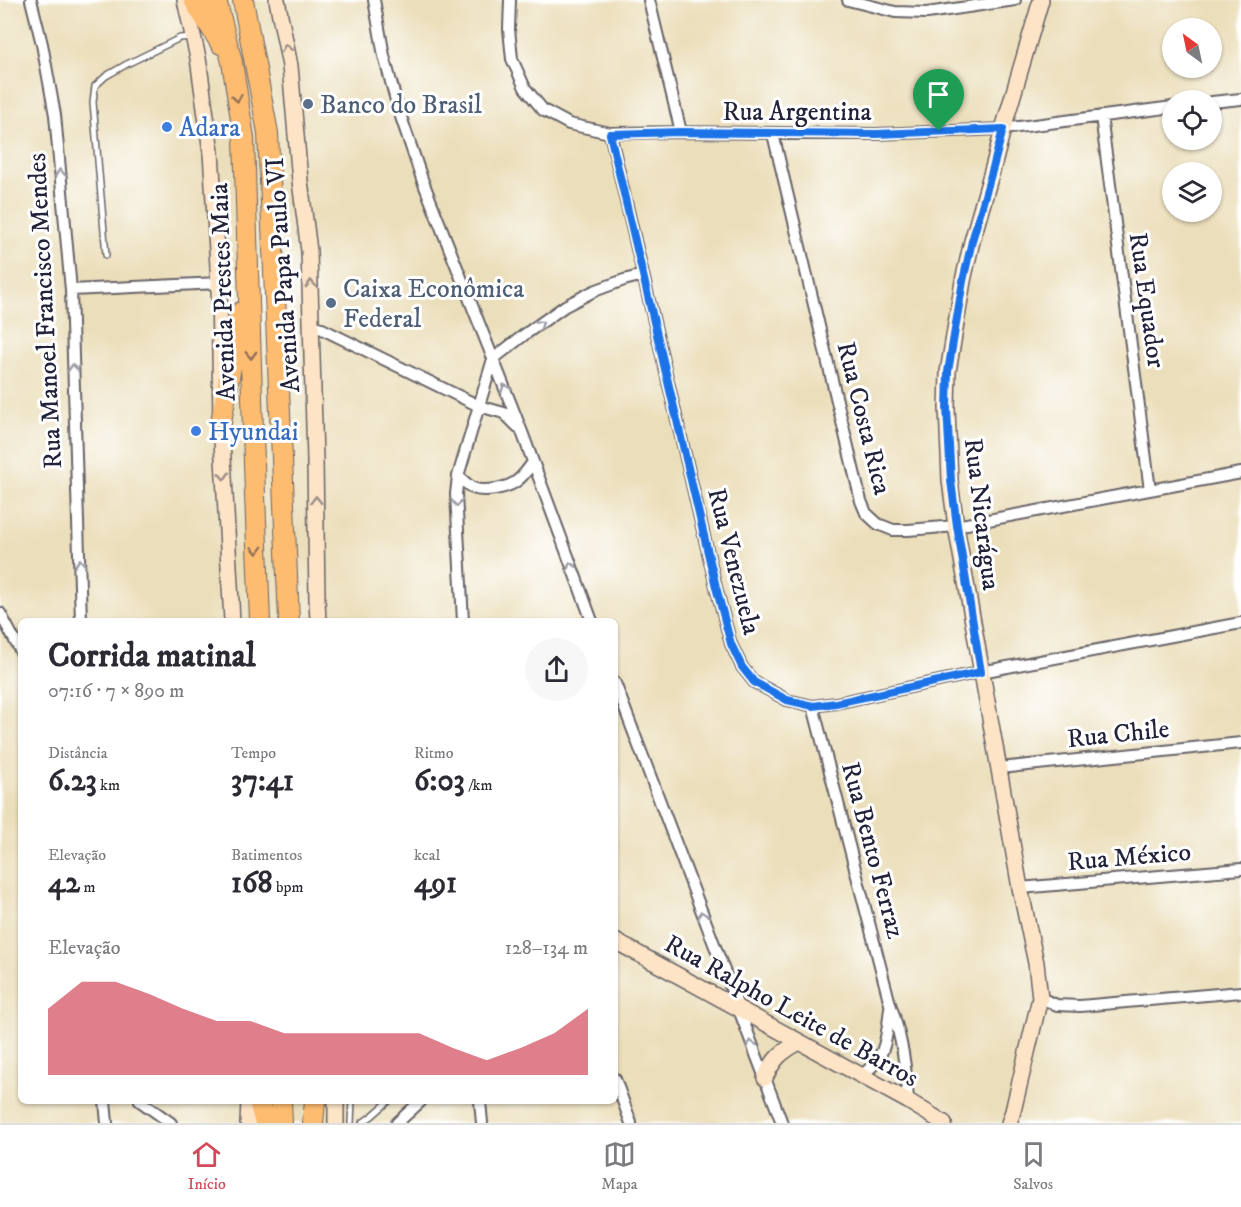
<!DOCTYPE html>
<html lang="pt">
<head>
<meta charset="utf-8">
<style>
	body { margin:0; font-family:"IM FELL DW Pica",serif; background:#f7f7f7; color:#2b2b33; height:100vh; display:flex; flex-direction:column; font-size:22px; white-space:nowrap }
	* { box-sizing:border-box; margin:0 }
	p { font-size:20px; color:#7c7c81 }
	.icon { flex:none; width:33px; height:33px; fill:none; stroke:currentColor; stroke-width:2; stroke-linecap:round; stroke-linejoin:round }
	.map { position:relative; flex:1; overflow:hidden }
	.panel { position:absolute; left:18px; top:618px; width:600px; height:486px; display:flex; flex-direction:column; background:#fff; border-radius:9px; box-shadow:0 2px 4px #0004 }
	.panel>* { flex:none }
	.needle { width:39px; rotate:327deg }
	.controls { position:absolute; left:1162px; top:18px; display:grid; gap:12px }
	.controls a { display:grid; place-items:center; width:60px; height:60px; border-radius:50%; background:#fff; box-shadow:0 2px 4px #0004; font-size:30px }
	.pin { position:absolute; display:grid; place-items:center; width:51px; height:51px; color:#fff; margin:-62px -26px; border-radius:50% 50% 50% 0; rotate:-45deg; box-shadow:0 0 6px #0007 }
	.pin .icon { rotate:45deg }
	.round { display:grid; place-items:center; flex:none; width:63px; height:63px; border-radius:32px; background:#f7f7f7 }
	.overview { display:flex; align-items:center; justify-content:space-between; height:102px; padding:0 30px }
	h1 { font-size:33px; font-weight:700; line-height:45px }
	.metrics { display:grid; grid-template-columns:repeat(3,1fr); gap:9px; height:102px; padding:6px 30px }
	.metrics div { display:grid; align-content:center }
	.metrics b { font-size:30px; font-weight:700 }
	.metrics small { font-size:16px; font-weight:400 }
	.metrics p { font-size:16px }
	.chart { height:168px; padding:12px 30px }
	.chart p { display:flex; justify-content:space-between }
	.chart svg { width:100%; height:108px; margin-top:6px; fill:#d1495b; opacity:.7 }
	.tabs { display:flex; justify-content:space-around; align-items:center; height:84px; border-top:2px solid #e1e1e2; background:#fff; font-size:16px; color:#7c7c81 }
	.tabs a { display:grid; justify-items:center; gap:3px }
	.tabs .active { color:#d1495b }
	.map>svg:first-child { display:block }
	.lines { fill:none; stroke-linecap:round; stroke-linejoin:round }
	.lane-casing { stroke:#686467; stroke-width:8 }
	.street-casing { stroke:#686467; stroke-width:14 }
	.secondary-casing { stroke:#686467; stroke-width:18 }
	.highway-casing { stroke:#686467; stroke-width:22 }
	.lane { stroke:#fff; stroke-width:5 }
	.street { stroke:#fff; stroke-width:10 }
	.secondary { stroke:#fee4c6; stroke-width:15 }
	.highway { stroke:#fdbc70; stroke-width:20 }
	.oneway { stroke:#9b8d87 }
	.oneway2 { stroke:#906f56 }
	.oneway3 { stroke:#9c9ca7 }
	.route-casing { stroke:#fff; stroke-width:12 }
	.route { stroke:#1a73e8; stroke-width:8 }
	.service-dot { fill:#5c6f8a; stroke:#fff; stroke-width:2 }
	.shop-dot { fill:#3f7fe0; stroke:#fff; stroke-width:2 }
	.labels { text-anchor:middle; stroke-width:6; stroke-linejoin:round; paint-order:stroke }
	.service-label { font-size:26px; fill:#4e5e75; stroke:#fff; text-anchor:start }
	.street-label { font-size:26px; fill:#22223b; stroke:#fff }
	.shop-label { font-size:26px; fill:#366cbe; stroke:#fff; text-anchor:start }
</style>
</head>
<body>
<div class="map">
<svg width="1241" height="1123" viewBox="0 0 1241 1123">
	<rect width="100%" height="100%" fill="#fff"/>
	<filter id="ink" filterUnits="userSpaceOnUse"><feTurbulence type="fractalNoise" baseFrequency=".0167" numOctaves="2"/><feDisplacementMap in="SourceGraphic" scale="12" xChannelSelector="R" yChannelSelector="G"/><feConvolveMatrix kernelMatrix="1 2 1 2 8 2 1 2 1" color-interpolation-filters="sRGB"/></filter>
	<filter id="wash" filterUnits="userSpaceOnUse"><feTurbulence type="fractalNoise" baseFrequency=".008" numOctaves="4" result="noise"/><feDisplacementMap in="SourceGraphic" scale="24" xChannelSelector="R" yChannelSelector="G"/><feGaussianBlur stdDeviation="1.35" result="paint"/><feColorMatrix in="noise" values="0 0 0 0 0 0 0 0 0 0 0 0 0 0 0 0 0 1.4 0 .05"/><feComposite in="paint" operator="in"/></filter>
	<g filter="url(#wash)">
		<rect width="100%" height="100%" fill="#ebdeba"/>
	</g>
	<g filter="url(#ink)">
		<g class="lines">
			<!-- lane casing -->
			<g class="lane-casing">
				<path id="lane" d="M 106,255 L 93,102 L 95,86 L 106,76 L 127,64 L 180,38 L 192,37
					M 351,1123 L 352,1101
					M 362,1123 L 372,1116 L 389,1101"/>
			</g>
			<!-- street casing -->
			<g class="street-casing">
				<path id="street" d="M 31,0 L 42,44 L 55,115 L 71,290 L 81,621
					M 374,0 L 384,56 L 398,108 L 422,179 L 522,432 L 592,621
					M 510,0 L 509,29 L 512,59 L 525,88 L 543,110 L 569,124 L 610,133 L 681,132 L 876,134 L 1003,129 L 1173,107
					M 649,0 L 681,132
					M 848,0 L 895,12 L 927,13 L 1015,0
					M 1212,102 L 1241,99
					M 1101,116 L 1150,490
					M 610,133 L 716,587 L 731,644 L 742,667 L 754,682 L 787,700 L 813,706 L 836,703 L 981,672 L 1241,623
					M 773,134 L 861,501 L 866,513 L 878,524 L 893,530 L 908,530 L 956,526 L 1241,473
					M 71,290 L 219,283
					M 312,324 L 479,406 L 504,413 L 518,427
					M 458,476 C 463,480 467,485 473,488 C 484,493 509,488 518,480 C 524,475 529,468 533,462
					M 0,613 L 21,652
					M 463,621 L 456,494 L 458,476 L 493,359 L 524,335 L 565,306 L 594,291 L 624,280 L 643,275
					M 615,683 L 782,1123
					M 813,706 L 890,1004 C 902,1037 906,1066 908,1101
					M 1000,768 L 1241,743
					M 1020,888 L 1241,869
					M 1040,998 L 1057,1005 L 1080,1006 L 1241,992
					M 860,1075 C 887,1062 887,1033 890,1008
					M 615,1079 L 631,1123
					M 105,1101 L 107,1123
					M 140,1101 L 171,1123
					M 480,1101 L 482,1123
					M 397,1123 L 421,1101"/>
			</g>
			<!-- secondary casing -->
			<g class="secondary-casing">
				<path id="secondary" d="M 185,0 L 198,58 L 211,152 L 219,283 L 221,422 L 232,621
					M 277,0 L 290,66 L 300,181 L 309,251 L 315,461 L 317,600 L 318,621
					M 615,941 L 908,1101 L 944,1123
					M 765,1078 C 774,1058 780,1053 799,1042
					M 336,1101 L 336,1123
					M 248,1123 L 249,1101
					M 1009,1123 L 1013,1111 L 1040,998 L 1036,963 L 1020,888 L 956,526 L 950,481 L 947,408 L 948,372 L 963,281 L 972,241 L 994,164 L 1003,129 L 1041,0"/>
			</g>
			<!-- highway casing -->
			<g class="highway-casing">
				<path id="highway" d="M 194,0 L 221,44
					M 216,0 L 232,62 L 244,138 L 255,495 L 260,621
					M 243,0 L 268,133 L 289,621
					M 221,422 L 241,312
					M 259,1101 L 265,1123
					M 281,1101 L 282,1123
					M 313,1123 L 315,1101"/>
			</g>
			<!-- lane -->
			<use href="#lane" class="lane"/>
			<!-- street -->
			<use href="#street" class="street"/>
			<!-- secondary -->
			<use href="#secondary" class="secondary"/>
			<!-- highway -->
			<use href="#highway" class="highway"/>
		</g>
		<!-- one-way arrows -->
		<defs><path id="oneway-chevron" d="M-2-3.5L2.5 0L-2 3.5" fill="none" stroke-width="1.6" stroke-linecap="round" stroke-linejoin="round" transform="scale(1.5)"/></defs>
		<g class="oneway">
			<use href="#oneway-chevron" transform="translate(286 48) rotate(-101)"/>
			<use href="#oneway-chevron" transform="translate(311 284) rotate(-92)"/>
			<use href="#oneway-chevron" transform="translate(224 476) rotate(87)"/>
			<use href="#oneway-chevron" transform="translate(316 500) rotate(-91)"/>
		</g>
		<g class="oneway2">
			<use href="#oneway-chevron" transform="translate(237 98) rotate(80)"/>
			<use href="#oneway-chevron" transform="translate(251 355) rotate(88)"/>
			<use href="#oneway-chevron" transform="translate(257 550) rotate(88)"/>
		</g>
		<g class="oneway3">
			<use href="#oneway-chevron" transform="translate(60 173) rotate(-96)"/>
			<use href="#oneway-chevron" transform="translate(540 324) rotate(-35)"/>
			<use href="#oneway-chevron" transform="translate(73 368) rotate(-92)"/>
			<use href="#oneway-chevron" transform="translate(505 388) rotate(-112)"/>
			<use href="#oneway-chevron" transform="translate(457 503) rotate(87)"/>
			<use href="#oneway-chevron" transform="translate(80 563) rotate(-92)"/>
			<use href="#oneway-chevron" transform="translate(571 566) rotate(-111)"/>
			<use href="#oneway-chevron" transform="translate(702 915) rotate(-111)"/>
			<use href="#oneway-chevron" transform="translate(751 1044) rotate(-111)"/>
		</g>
	</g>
	<g class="lines" filter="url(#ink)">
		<!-- route casing -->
		<g class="route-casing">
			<path id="route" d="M 1003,129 L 994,164 L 972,241 L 963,281 L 948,372 L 947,408 L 951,481 L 957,526 L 981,672 L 836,703 L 813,706 L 787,700 L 754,682 L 742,667 L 731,644 L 716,587 L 610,134 L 681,132 L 876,134 Z"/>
		</g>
		<!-- route -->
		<use href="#route" class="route"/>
	</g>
	<!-- markers -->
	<g class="service-dot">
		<circle cx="308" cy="104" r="6"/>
		<circle cx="331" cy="303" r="6"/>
	</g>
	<g class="shop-dot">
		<circle cx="167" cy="127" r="6"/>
		<circle cx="196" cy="431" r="6"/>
	</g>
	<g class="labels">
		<!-- service labels -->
		<g class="service-label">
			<text x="320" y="113">Banco do Brasil</text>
			<text x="343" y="297">Caixa Econômica<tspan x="343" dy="30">Federal</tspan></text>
		</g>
		<!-- street labels -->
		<g class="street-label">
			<text x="797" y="120">Rua Argentina</text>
			<text transform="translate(282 275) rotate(-94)" y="9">Avenida Papa Paulo VI</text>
			<text transform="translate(222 292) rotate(-92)" y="9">Avenida Prestes Maia</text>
			<text transform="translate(1148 300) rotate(82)" y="9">Rua Equador</text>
			<text transform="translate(44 311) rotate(-93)" y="9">Rua Manoel Francisco Mendes</text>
			<text transform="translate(865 418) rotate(76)" y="9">Rua Costa Rica</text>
			<text transform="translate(983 514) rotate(83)" y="9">Rua Nicarágua</text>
			<text transform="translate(735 561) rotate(76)" y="9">Rua Venezuela</text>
			<text transform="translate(1118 733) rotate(-6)" y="9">Rua Chile</text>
			<text transform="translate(874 850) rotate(75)" y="9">Rua Bento Ferraz</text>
			<text transform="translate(1129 856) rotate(-5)" y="9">Rua México</text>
			<text transform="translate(792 1010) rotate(29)" y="9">Rua Ralpho Leite de Barros</text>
		</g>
		<!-- shop labels -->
		<g class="shop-label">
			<text x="179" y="136">Adara</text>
			<text x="208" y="440">Hyundai</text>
		</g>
	</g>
</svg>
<div class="controls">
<a><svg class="needle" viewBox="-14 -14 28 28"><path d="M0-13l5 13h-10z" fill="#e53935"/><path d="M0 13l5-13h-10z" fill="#7c7c81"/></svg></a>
<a><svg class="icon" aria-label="locate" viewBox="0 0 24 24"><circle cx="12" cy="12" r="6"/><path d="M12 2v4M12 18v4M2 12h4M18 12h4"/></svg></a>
<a><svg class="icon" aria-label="layers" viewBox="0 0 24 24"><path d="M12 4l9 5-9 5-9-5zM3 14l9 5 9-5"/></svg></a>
</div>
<div class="pin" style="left:939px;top:131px;background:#1e9e55"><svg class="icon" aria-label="arrive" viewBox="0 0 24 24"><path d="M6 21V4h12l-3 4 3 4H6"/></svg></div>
<section class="panel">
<div class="overview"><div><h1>Corrida matinal</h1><p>07:16 · 7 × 890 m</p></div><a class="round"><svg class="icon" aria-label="share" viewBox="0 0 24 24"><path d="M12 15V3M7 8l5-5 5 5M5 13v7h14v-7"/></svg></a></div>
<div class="metrics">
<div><p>Distância</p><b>6.23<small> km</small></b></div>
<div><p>Tempo</p><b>37:41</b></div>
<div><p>Ritmo</p><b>6:03<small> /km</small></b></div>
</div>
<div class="metrics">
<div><p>Elevação</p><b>42<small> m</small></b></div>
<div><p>Batimentos</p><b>168<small> bpm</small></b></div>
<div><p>kcal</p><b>491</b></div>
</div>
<div class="chart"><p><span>Elevação</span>128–134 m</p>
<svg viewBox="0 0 160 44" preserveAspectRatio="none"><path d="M0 44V17L10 6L20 6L30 11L40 17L50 22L60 22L70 27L80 27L90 27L100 27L110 27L120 33L130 38L140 33L150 27L160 17V44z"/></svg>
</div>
</section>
</div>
<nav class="tabs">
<a class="active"><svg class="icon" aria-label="home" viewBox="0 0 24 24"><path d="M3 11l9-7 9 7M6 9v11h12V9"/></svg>Início</a>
<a><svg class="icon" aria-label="map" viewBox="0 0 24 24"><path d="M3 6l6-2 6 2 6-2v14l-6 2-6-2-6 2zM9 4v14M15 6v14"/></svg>Mapa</a>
<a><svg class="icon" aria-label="saved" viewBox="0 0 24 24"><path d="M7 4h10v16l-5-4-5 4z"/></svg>Salvos</a>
</nav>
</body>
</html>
